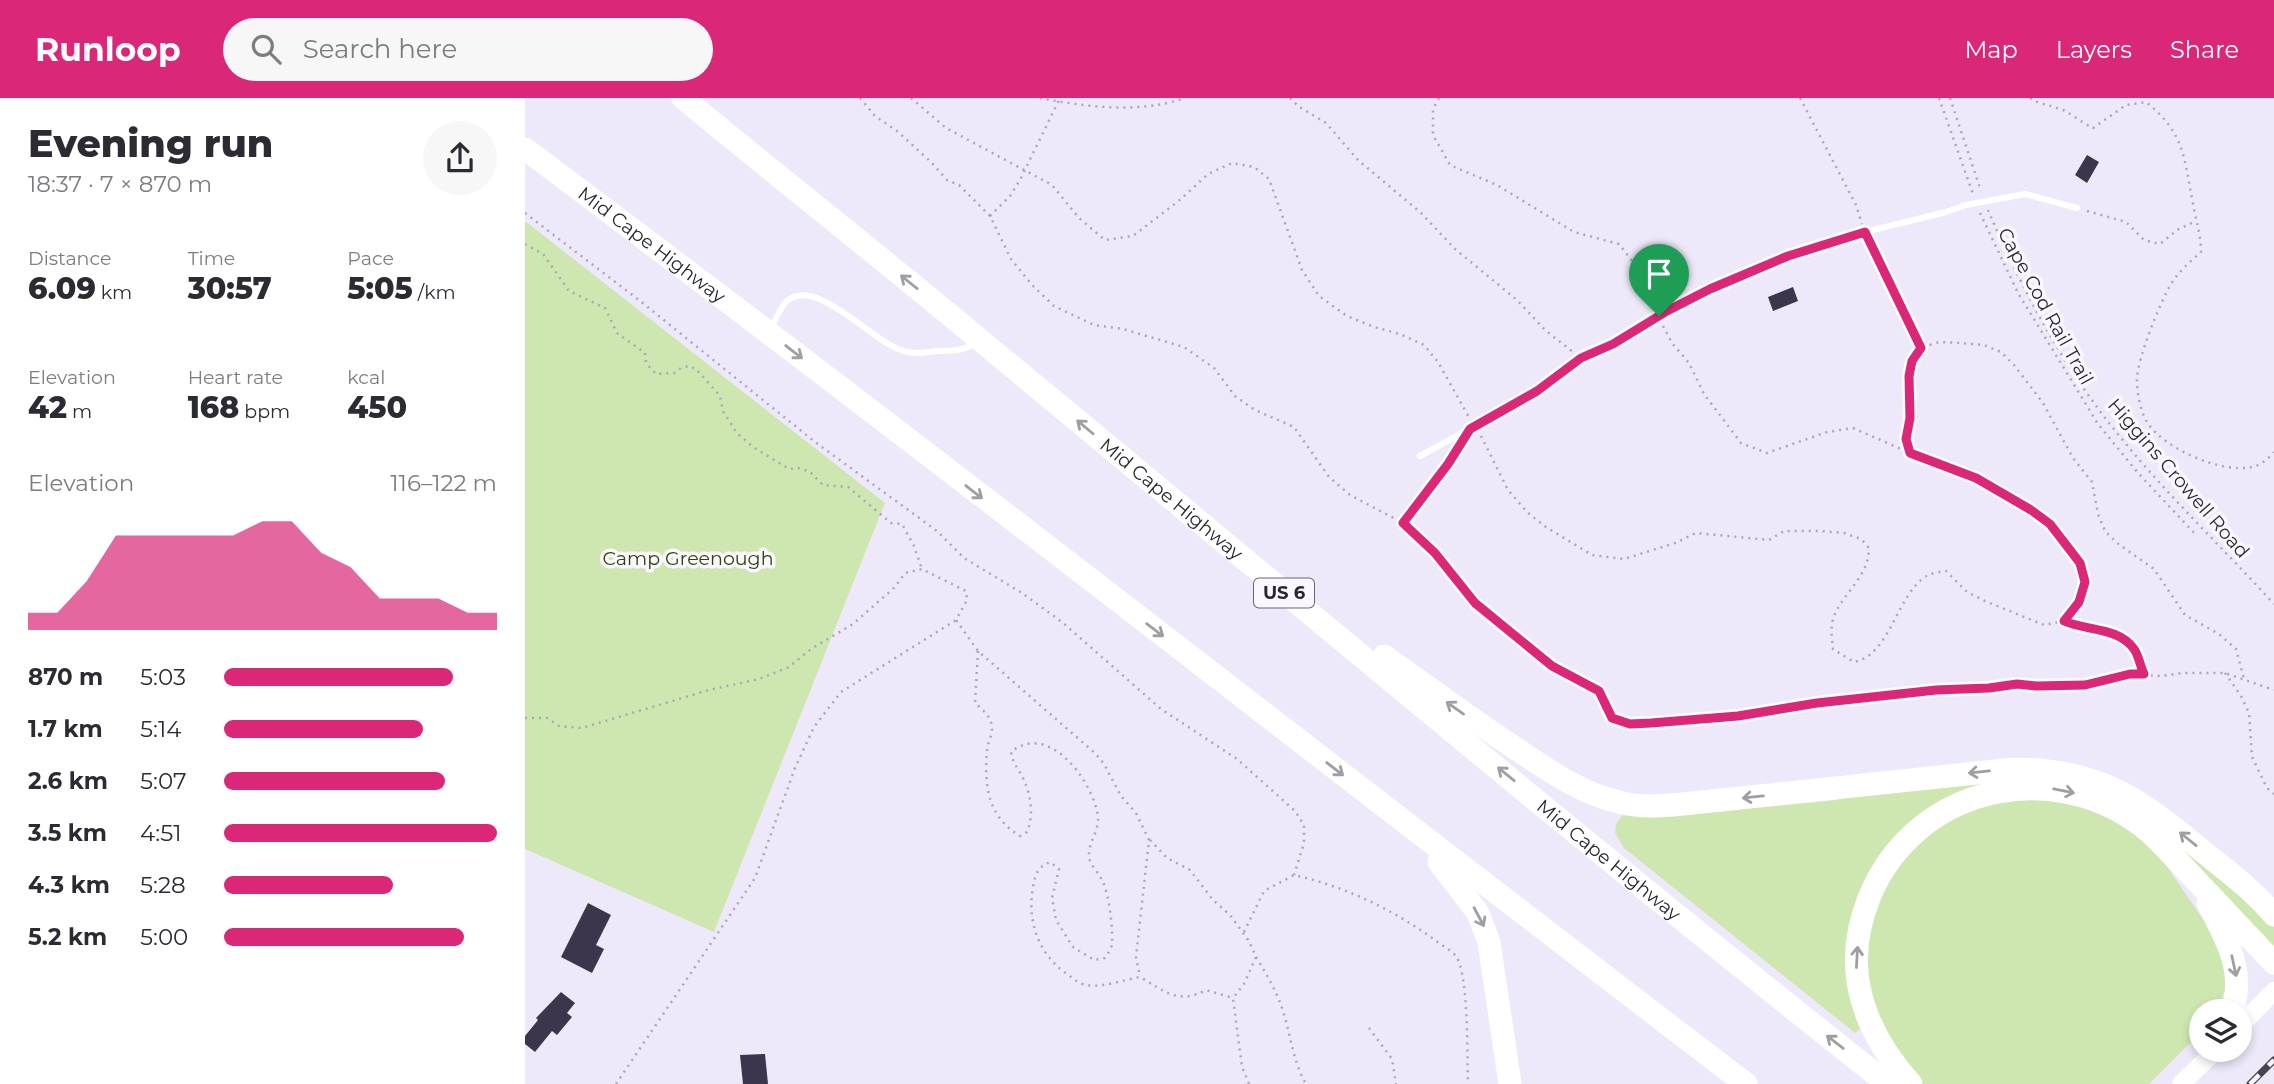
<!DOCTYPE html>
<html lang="en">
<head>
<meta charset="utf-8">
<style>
	body { margin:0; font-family:Montserrat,sans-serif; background:#f7f7f7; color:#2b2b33; height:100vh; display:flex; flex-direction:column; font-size:26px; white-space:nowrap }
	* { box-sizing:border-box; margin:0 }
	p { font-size:23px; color:#7c7c81 }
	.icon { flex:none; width:38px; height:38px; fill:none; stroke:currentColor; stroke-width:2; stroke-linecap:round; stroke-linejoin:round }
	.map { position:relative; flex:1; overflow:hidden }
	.drawer { display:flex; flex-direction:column; background:#fff; width:525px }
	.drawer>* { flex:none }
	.fabs { position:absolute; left:1664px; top:901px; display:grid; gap:14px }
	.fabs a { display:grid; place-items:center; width:63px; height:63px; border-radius:50%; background:#fff; box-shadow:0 4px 10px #0003; font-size:35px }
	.pin { position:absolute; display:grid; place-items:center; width:60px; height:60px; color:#fff; margin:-72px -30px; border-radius:50% 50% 50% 0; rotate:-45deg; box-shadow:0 0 7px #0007 }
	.pin .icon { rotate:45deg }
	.round { display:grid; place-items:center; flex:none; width:74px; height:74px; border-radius:37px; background:#f7f7f7 }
	.head { display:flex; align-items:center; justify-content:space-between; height:119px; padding:0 28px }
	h1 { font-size:38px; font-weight:800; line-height:52px }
	.metrics { display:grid; grid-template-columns:repeat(3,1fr); gap:10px; height:119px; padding:7px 28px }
	.metrics div { display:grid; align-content:center }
	.metrics b { font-size:30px; font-weight:800 }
	.metrics small { font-size:19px; font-weight:400 }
	.metrics p { font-size:19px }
	.chart { height:196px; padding:14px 28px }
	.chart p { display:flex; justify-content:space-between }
	.chart svg { width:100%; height:126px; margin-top:7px; fill:#db2777; opacity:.7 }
	ul { padding:0 28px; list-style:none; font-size:23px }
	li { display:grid; grid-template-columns:112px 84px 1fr; align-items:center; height:52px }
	li i { height:18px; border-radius:9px; background:#db2777 }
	header { display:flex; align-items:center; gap:42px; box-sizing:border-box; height:98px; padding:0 35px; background:#db2777; color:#fff }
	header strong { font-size:33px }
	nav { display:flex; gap:38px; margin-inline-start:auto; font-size:24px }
	.search { width:490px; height:63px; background:#f7f7f7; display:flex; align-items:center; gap:18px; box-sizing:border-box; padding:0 24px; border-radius:38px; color:#7c7c81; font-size:26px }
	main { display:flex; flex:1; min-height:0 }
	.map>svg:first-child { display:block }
	.green { fill:#cee7b1 }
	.building { fill:#3c354c }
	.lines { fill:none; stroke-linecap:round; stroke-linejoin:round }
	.path { stroke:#aba7b6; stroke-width:2.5; stroke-dasharray:2 5; stroke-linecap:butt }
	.lane { stroke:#fff; stroke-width:6 }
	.secondary { stroke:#fff; stroke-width:18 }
	.highway { stroke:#fff; stroke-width:23 }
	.rail-casing { stroke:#47434f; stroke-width:7 }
	.rail { stroke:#faf8fe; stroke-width:4.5; stroke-dasharray:13; stroke-linecap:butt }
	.oneway { stroke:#a09ea3 }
	.route-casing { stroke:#fff; stroke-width:14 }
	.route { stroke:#db2777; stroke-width:9 }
	.labels { text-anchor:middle; stroke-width:7; stroke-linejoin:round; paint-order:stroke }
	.shield { fill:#faf8fe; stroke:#69666f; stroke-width:2 }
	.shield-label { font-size:18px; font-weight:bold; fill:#2b2732 }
	.street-label { font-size:19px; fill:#2b2732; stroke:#faf8fe }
	.park-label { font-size:19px; fill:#2f440a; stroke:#faf8fe }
</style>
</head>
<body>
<header>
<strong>Runloop</strong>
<div class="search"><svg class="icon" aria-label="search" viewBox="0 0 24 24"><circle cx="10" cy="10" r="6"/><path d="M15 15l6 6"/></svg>Search here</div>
<nav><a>Map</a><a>Layers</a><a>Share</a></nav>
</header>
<main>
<section class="drawer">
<div class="head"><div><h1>Evening run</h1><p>18:37 · 7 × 870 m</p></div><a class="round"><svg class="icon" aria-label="share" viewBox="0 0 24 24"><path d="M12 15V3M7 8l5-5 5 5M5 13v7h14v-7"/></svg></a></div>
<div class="metrics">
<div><p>Distance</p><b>6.09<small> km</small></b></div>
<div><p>Time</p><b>30:57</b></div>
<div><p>Pace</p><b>5:05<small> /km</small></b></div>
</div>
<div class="metrics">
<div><p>Elevation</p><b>42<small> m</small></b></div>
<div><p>Heart rate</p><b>168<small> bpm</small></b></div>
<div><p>kcal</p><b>450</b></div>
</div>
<div class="chart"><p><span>Elevation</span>116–122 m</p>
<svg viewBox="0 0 160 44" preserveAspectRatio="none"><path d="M0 44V38L10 38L20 27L30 11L40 11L50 11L60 11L70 11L80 6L90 6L100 17L110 22L120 33L130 33L140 33L150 38L160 38V44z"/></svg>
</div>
<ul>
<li><b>870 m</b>5:03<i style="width:84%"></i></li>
<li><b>1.7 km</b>5:14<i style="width:73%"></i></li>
<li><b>2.6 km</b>5:07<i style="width:81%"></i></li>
<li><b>3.5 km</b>4:51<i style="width:100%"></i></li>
<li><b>4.3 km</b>5:28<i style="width:62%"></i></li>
<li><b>5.2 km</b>5:00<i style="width:88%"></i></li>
</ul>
</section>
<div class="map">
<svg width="1749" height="986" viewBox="0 0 1749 986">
	<rect width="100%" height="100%" fill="#ede9fa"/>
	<!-- green -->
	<path class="green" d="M 0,123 L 360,405 L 189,834 L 0,751 Z
		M 1504,677 L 1535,680 L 1567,689 L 1588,697 L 1614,712 L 1741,816 L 1749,827 L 1749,851 C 1725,826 1700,800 1676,775 C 1648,745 1621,714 1583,698 C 1479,653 1354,709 1329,822 C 1324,842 1321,864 1323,885 C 1325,899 1331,913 1335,926 L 1335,931 L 1330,935 L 1099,750 L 1090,735 L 1091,726 L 1099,715 L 1117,718 L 1169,716 L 1312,702 L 1314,700 Z
		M 1527,699 L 1599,724 L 1639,764 L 1690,839 L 1703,885 L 1692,913 L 1676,914 L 1676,934 L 1624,986 L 1397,986 C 1372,958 1350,921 1343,884 C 1328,804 1395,724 1468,703 C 1486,698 1508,700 1527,699 Z"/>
	<!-- building -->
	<path class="building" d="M 1562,57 L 1574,64 L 1562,85 L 1550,77 Z
		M 1268,189 L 1273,203 L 1248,213 L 1243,199 Z
		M 63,805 L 86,817 L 71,847 L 79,851 L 67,875 L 36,859 Z
		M 36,894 L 50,905 L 42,915 L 47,919 L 32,937 L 27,933 L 10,954 L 0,946 L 0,938 L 13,922 L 11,920 Z
		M 240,956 L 243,986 L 218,986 L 215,957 Z"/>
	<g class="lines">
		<!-- path -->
		<path class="path" d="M 335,0 L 350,18 L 372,33 L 406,64 L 422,82 L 434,87 L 465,118 L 486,161 L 507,187 L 529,208 L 569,227 L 598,231 L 659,249 L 689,270 L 710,298 L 730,312 L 769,329 L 804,379 L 825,397 L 878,425 L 910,455 L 950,504 L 1027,568 L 1074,593 L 1087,620 L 1105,626 L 1126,625 L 1213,618 L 1291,605 L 1411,592 L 1464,590 L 1492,586 L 1511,588 L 1560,587 L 1605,576 L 1635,578 L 1658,575 L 1700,575 L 1749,592
			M 386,0 L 421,30 L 527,87 L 554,120 L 580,142 L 608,138 L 656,101 L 683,76 L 707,65 L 729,69 L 744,81 L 777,172 L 794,198 L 822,218 L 849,229 L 875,236 L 899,247 L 913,264 L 945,321
			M 515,0 C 562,9 614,16 660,0
			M 765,0 L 773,8 L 801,25 L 833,62 L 896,115 L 930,151 L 992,202 L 1020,232 L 1048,254
			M 914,0 L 908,11 L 908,37 L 925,67 L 972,87 L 1049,134 L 1094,146 L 1114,172 L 1119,197 L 1128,211
			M 1275,0 L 1331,107 L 1337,126
			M 1414,0 L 1448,96
			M 1425,0 L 1456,93
			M 1505,0 C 1514,6 1521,6 1532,10 C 1542,12 1557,25 1568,30 L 1601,7 L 1621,4 C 1660,35 1659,60 1668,106 C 1671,123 1676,137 1676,154 C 1665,164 1654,173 1646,186 C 1635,205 1612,261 1612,282 C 1612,295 1615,312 1622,324 C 1638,350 1696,376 1727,369 C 1736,367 1743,361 1749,354
			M 1463,112 C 1495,187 1534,261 1584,325 C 1634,389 1694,446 1749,506
			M 1562,113 L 1601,124 L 1619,142 L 1635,146 L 1652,132 L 1671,123
			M 0,115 L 114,202 L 290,344 L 412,433 L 439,460 L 497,495 L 537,524 L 636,611 L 712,661 L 770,713 L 779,727 L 779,745 L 769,777
			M 1455,115 L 1493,195 L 1573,326 L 1613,375 L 1672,438
			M 465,118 L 485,98 L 496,80 L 535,0
			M 1344,145 L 1396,249
			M 0,146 L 18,156 L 44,193 L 80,210 L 92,235 L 120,255 L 121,265 L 131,276 L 149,275 L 156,270 L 165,268 L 172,272 L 195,298 L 198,313 L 212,335 L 228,349 L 264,371 L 275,370 L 285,374 L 298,387 L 323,389 L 366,425 L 377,426 L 389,448 L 397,471
			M 1138,228 L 1147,245 L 1164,265 L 1179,296 L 1216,345 L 1242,355 L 1302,334 L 1328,330 L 1383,354
			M 956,338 L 983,392 L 1003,415 L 1021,429 L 1067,457 L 1099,461 L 1150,445 L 1171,435 L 1244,442 L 1259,433 L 1296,433 L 1319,435 L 1336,441 L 1344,450 C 1344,478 1319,494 1309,518 C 1305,528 1307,541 1308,551 L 1329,564 C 1365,557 1371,499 1400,479 C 1405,475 1414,474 1421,473 L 1442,494 L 1460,503 L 1519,527 L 1539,523 C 1548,512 1558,501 1560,486 C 1563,443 1484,396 1451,380 C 1430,370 1407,366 1385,355 L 1381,341 L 1385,320 L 1384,278 L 1387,263 L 1396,250 L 1414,244 L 1436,245 L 1459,247 L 1476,254 L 1489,267 L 1518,305 L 1548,360 L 1567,384 L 1573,416 L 1580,433 L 1592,445 L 1629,471 L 1660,517 L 1694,536 L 1711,551 L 1719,581
			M 878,425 L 934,349
			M 1539,523 C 1561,533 1600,529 1612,555 C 1615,562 1616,570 1619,576
			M 453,553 L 450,605 C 458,612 467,619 467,631 C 467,638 462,646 462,653 C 459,688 463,719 495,738 L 502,734 C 509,717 506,697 498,680 C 493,670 488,666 486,654 C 523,624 564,679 572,713 C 577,731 563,742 564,759 C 565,767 573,774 577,782 C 584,795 588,830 587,845 C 587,850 583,855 580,860 L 569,862 L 548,849 L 531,822 L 527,800 L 534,771 L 525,764 C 513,769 510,776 508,789 C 502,823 513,856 542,876 C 548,880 554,886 561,887 C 577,890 598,882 615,879 C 639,893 654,907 681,892 L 708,900
			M 1700,575 L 1716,598 L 1724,615 L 1727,659 L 1742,690 L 1749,696
			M 0,620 L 22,620 L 34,628 L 57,630 L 184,592 L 234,581 L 264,569 L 286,551 L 328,526 L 370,489 L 380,475 L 397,471 L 441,493 L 442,502 L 431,522 L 453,553 L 571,656 L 579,666 L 596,698 L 611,715 L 624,742 L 611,859 L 615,879
			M 625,742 L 642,760 L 665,772 L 688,802 L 705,817 L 724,843 L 731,859 L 719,886 L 708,900 L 717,969 L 724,986
			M 719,834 L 739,793 L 769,777 C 821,789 867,811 910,842 C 916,847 926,852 931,858 C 944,877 942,960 943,986
			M 731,859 C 742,877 752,894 758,913 C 766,938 768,964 781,986
			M 844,930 L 867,961 L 871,986
			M 91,986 L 230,780 L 270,670 L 289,629 L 316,594 L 431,522"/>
		<!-- lane -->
		<path class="lane" d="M 246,231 C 250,222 255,210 262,203 C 289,178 345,240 371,250 C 385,257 399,255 414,253 C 427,252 439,254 450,244
			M 895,358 L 1012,294 L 1056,260 L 1088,246 L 1142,213 L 1185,191 L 1263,158 L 1320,139 L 1421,114 L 1441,107 L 1500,96 L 1552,110"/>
		<!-- secondary -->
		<path class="secondary" d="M 1715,928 L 1749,893
			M 1656,986 L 1691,952"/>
		<!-- highway -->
		<g class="highway">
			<path id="s1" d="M 158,0 C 256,81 357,160 455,242 C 757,491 1056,744 1363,986"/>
			<path id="s2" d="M 0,51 C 411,358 813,675 1221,986"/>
			<path d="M 859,558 C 906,591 951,625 999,656 C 1029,676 1058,696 1094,704 C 1115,710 1137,708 1158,706 L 1489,671 C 1577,671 1617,703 1681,756 C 1705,775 1729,793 1749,817"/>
			<path d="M 914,764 L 953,815 L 964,844 L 985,986"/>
			<path d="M 1683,805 C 1701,841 1721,872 1707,914"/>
			<path d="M 1386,986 C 1361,958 1341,926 1334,889 C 1328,859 1333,828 1344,800 C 1392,681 1544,655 1634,743 L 1749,865"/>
		</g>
		<!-- rail casing -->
		<g class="rail-casing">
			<path id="rail" d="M 1725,986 L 1749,962"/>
		</g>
		<!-- rail -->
		<use href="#rail" class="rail"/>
	</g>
	<!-- one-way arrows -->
	<defs><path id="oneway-shaft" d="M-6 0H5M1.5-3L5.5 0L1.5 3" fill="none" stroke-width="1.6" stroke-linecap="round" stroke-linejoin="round" transform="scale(1.75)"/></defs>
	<g class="oneway">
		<use href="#oneway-shaft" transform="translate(384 184) rotate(-141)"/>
		<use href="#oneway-shaft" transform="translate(269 254) rotate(38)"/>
		<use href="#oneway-shaft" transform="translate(560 329) rotate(-140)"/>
		<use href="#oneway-shaft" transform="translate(449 394) rotate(38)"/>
		<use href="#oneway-shaft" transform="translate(630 532) rotate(37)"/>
		<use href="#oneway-shaft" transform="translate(930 610) rotate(-145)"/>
		<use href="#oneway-shaft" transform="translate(810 671) rotate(38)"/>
		<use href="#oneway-shaft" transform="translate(1454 674) rotate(174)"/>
		<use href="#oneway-shaft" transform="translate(981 676) rotate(-141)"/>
		<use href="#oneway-shaft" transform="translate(1539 693) rotate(11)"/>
		<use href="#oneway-shaft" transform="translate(1228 699) rotate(174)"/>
		<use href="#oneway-shaft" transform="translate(1663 741) rotate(-141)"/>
		<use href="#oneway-shaft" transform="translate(954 819) rotate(62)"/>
		<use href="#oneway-shaft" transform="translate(1332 859) rotate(-87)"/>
		<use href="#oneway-shaft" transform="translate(1709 868) rotate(78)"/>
		<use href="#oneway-shaft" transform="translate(1310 944) rotate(-142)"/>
	</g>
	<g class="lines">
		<!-- route casing -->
		<g class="route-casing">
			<path id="route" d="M 1340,134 L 1396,250 L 1387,263 L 1384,278 L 1385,320 L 1381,341 L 1385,355 L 1451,380 L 1506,412 L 1525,426 L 1555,465 L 1560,484 L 1554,504 L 1539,523 C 1561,533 1594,529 1609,551 C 1614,558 1615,568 1619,576 L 1605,576 L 1560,587 L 1511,588 L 1492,586 L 1464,590 L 1411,592 L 1292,605 L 1213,618 L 1126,625 L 1105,626 L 1087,620 L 1074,593 L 1027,568 L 950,505 L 910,455 L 878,425 L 923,366 L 945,331 L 1012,293 L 1056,260 L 1088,246 L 1142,213 L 1185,191 L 1263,158 Z"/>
		</g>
		<!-- route -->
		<use href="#route" class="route"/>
	</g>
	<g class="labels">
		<!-- shield labels -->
		<rect class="shield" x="729" y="480.5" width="60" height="29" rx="5"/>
		<g class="shield-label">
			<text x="759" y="501">US 6</text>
		</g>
		<!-- street labels -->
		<g class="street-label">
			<text dy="7" stroke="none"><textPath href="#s2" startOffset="159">Mid Cape Highway</textPath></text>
			<text transform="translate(1521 208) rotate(61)" y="7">Cape Cod Rail Trail</text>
			<text transform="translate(1654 380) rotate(49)" y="7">Higgins Crowell Road</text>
			<text dy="7" stroke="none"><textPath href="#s1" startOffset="632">Mid Cape Highway</textPath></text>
			<text dy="7" stroke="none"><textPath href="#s1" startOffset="1199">Mid Cape Highway</textPath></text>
		</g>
		<!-- park labels -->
		<g class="park-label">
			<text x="163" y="467">Camp Greenough</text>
		</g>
	</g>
</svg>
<div class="fabs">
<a><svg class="icon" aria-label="layers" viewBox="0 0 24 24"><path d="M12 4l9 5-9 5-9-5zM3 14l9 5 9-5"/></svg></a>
</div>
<div class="pin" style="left:1134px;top:218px;background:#1e9e55"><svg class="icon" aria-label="arrive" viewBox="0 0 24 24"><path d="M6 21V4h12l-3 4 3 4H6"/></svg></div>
</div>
</main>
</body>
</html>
